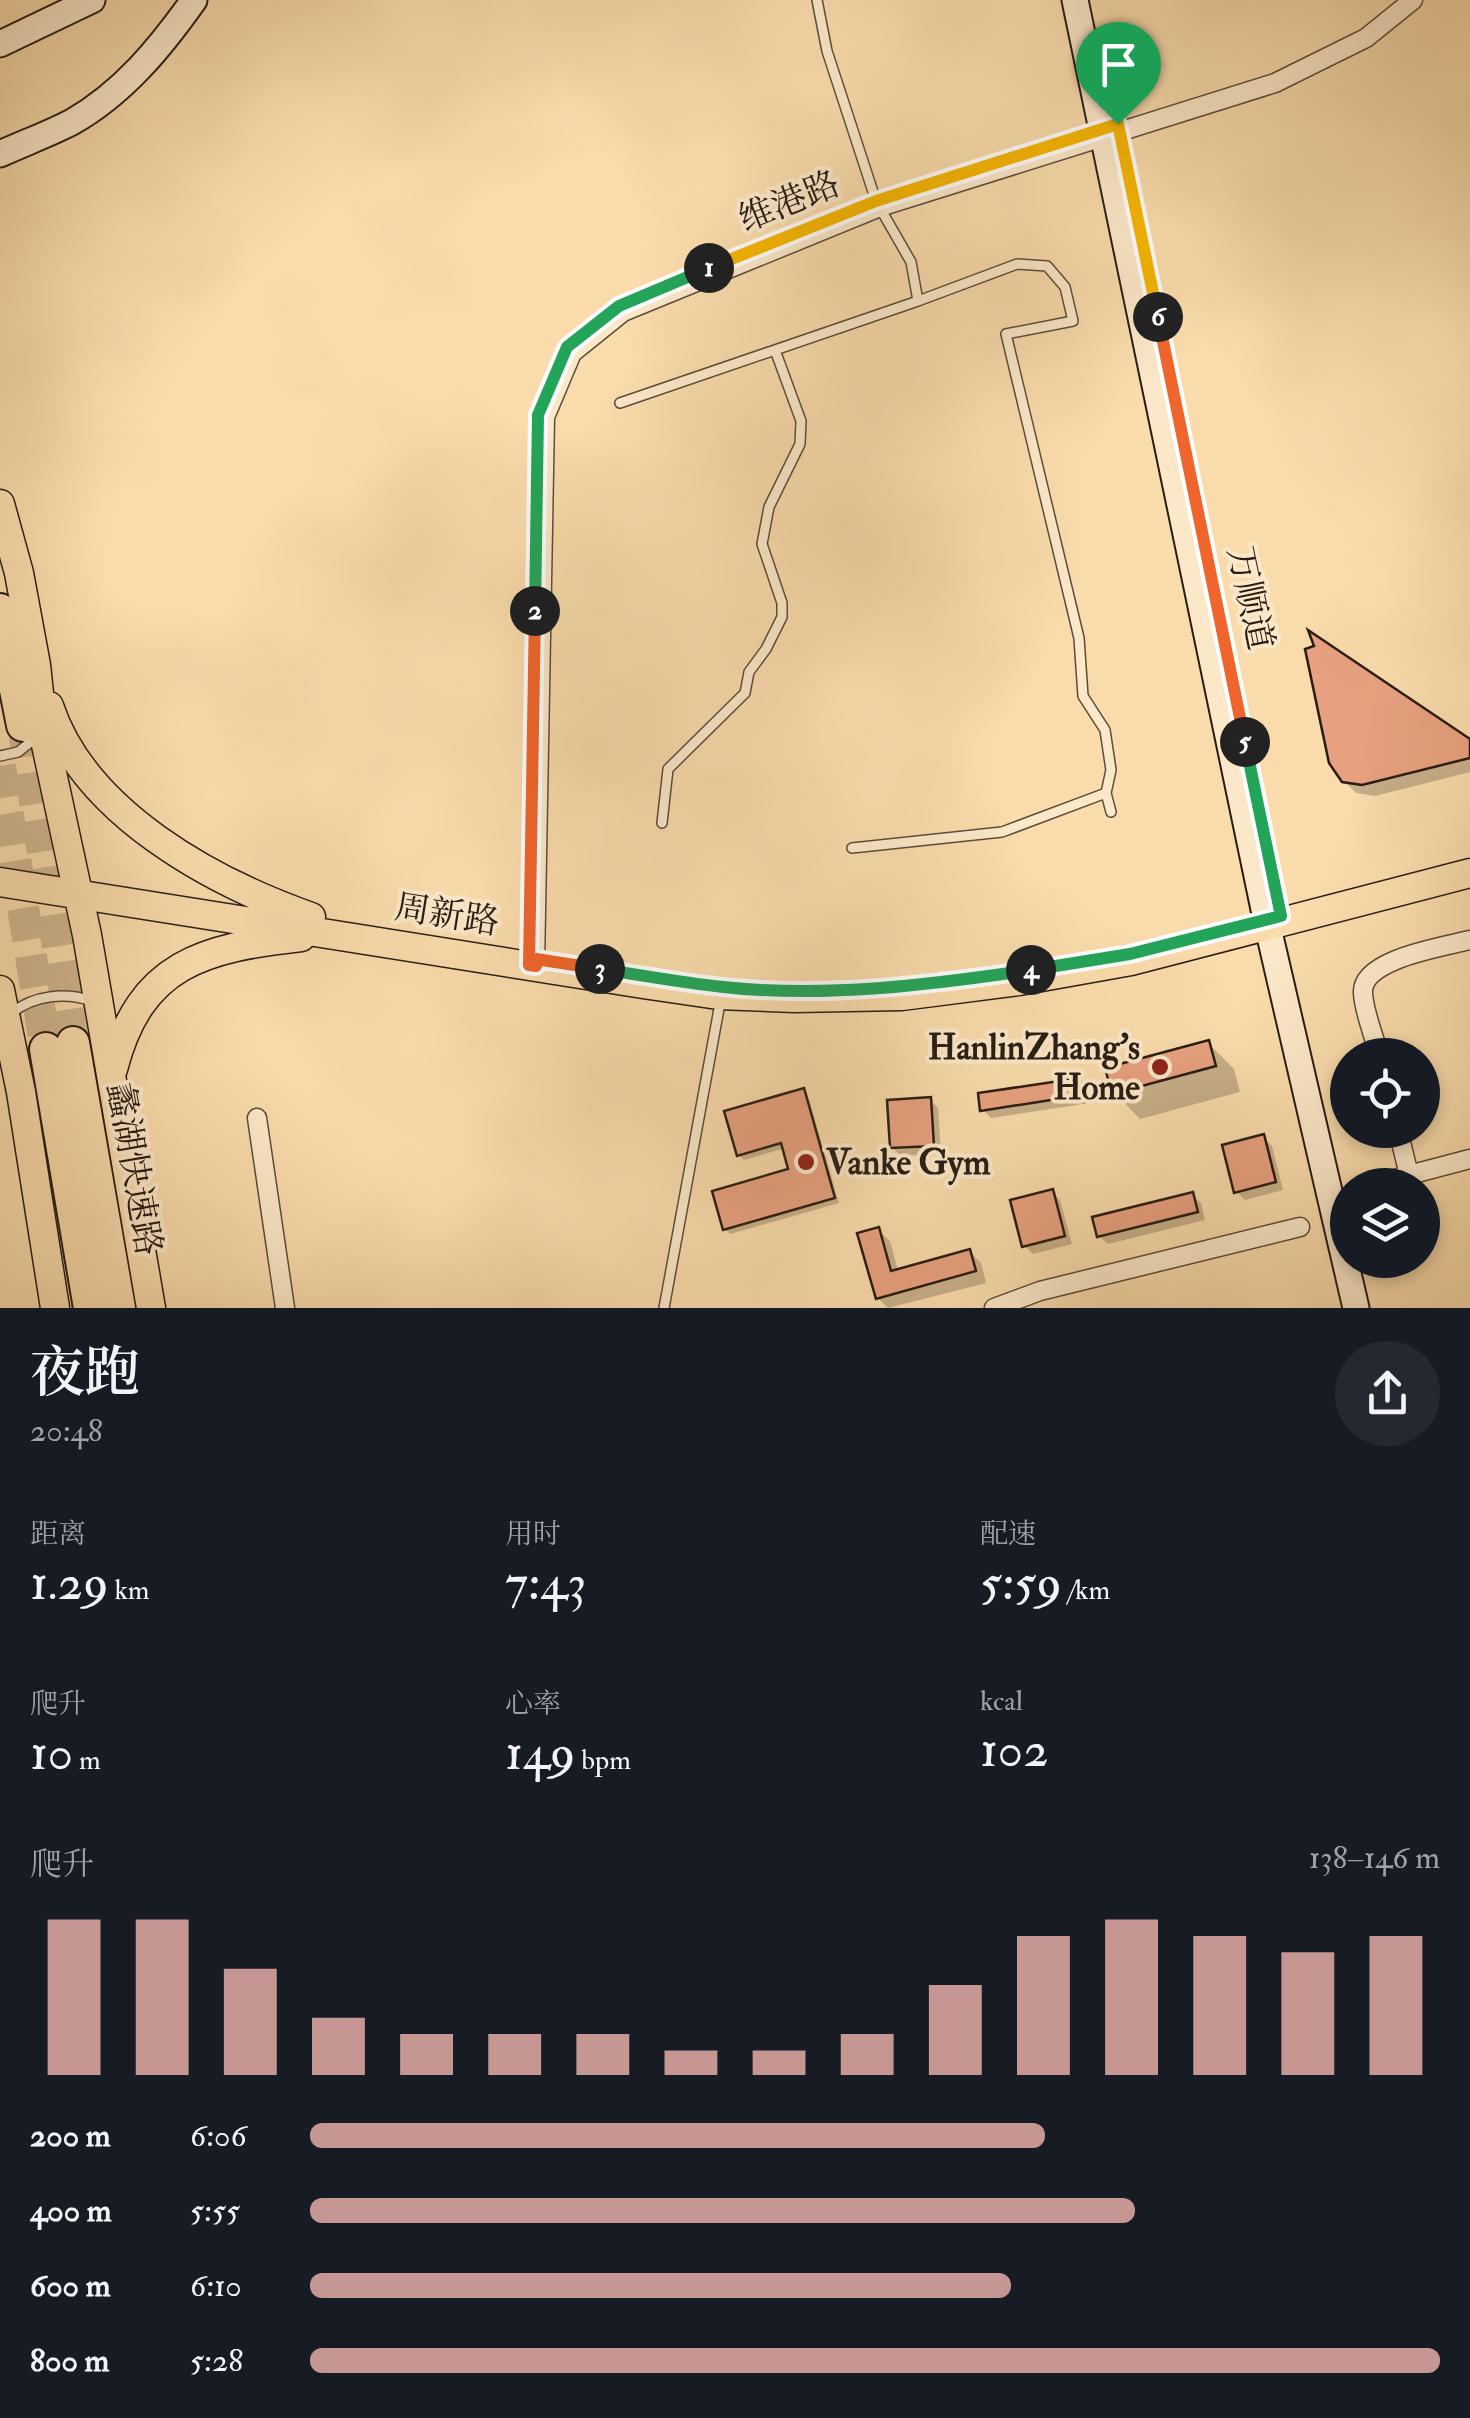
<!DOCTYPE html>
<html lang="zh">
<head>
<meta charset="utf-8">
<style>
	body { margin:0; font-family:"IM FELL Double Pica","Noto Serif SC",serif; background:#242831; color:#f1f3f6; height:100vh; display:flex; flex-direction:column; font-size:38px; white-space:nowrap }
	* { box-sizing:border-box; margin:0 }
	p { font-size:32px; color:#9ea1a6 }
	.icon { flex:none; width:55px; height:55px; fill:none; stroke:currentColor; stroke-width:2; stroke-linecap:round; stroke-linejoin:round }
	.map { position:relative; height:1308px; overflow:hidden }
	.details { display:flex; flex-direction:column; background:#171b24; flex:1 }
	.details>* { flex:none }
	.fabs { position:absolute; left:1330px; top:1038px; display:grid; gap:20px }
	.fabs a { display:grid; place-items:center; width:110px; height:110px; border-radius:50%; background:#171b24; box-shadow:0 5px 15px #0003; font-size:50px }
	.pin { position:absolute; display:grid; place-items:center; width:85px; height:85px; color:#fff; margin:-102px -42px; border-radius:50% 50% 50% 0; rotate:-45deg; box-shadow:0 0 10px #0007 }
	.pin .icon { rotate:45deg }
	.km { position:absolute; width:50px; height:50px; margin:-25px; border-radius:50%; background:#222; color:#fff; font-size:28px; line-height:50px; text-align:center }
	.round { display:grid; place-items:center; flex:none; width:105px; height:105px; border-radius:52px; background:#242831 }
	.head { display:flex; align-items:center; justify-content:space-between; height:170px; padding:0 30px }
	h1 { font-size:55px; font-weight:600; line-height:75px }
	.figures { display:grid; grid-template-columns:repeat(3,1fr); gap:15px; height:170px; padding:10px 30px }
	.figures div { display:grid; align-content:center }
	.figures b { font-size:50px; font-weight:600 }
	.figures small { font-size:28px; font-weight:400 }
	.figures p { font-size:28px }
	.chart { height:280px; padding:20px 30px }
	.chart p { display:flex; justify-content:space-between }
	.chart svg { width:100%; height:180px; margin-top:10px; stroke:#c59692; stroke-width:6 }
	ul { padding:0 30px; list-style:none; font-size:32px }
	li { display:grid; grid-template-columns:160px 120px 1fr; align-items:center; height:75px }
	li i { height:25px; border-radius:12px; background:#c59692 }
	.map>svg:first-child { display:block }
	.shadow { fill:#0003 }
	.building { fill:#e8a180; stroke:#281d14; stroke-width:2.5 }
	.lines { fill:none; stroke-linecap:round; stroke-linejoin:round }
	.highway-tunnel { stroke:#cfb58e; stroke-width:32; stroke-dasharray:32 16; stroke-linecap:butt }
	.lane-casing { stroke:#5c4c3a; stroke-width:12 }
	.street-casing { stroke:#5c4c3a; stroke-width:21 }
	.secondary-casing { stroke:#281d14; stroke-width:29 }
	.primary-casing { stroke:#281d14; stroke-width:31 }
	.highway-casing { stroke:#281d14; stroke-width:36 }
	.lane { stroke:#fbe8c9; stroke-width:9 }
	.street { stroke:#fbe8c9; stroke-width:18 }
	.secondary { stroke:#fbe8c9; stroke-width:25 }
	.primary { stroke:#f9dbac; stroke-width:28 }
	.highway { stroke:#f9dbac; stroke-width:32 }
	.split-1-casing { stroke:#fff; stroke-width:20 }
	.split-2-casing { stroke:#fff; stroke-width:20 }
	.split-3-casing { stroke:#fff; stroke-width:20 }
	.split-4-casing { stroke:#fff; stroke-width:20 }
	.split-5-casing { stroke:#fff; stroke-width:20 }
	.split-6-casing { stroke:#fff; stroke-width:20 }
	.split-7-casing { stroke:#fff; stroke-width:20 }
	.split-1 { stroke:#f5b400; stroke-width:12 }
	.split-2 { stroke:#22a559; stroke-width:12 }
	.split-3 { stroke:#f0652b; stroke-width:12 }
	.split-4 { stroke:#22a559; stroke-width:12 }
	.split-5 { stroke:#22a559; stroke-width:12 }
	.split-6 { stroke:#f0652b; stroke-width:12 }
	.split-7 { stroke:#f5b400; stroke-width:12 }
	.poi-dot { fill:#8f2418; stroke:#fbe8c9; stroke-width:4 }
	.labels { text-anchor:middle; stroke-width:8; stroke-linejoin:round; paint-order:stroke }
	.street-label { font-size:35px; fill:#281d14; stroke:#fbe8c9 }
	.poi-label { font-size:35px; font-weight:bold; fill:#281d14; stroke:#fbe8c9; text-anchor:end }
</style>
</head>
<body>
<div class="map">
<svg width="1470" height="1308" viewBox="0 0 1470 1308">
	<rect width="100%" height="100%" fill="#f9dbac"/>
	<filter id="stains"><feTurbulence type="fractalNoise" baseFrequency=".002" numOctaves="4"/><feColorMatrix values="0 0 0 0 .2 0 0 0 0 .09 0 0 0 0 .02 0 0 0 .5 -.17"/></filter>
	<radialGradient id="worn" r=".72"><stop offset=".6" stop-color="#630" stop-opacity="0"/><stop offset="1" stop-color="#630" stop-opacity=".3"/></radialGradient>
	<!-- shadow -->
	<path class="shadow" d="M 1470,742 L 1470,772 L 1375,796 L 1356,793 L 1344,781 Z
		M 1208,1043 L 1234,1069 L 1240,1092 L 1140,1119 L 1114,1092 Z
		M 1079,1080 L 1087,1089 L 1090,1103 L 991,1118 L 983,1110 Z
		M 803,1091 L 808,1096 L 839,1203 L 730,1234 L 725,1229 L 791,1171 L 785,1148 L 744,1160 L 739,1155 Z
		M 930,1100 L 938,1108 L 941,1154 L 901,1156 L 892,1147 Z
		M 1263,1137 L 1272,1146 L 1283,1190 L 1245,1200 L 1236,1191 Z
		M 1052,1192 L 1060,1200 L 1072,1244 L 1033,1254 L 1025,1246 Z
		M 1192,1195 L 1201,1203 L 1205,1220 L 1108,1244 L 1099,1236 Z
		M 878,1230 L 890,1241 L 898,1271 L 970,1252 L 981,1263 L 986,1283 L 888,1308 L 878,1298 Z"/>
	<!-- building -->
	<path class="building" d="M 1308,630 L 1470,739 L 1470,758 L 1362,785 L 1342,782 L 1329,763 L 1305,649 L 1314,646 Z
		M 1209,1040 L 1216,1066 L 1112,1094 L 1105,1068 Z
		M 1080,1078 L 1083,1095 L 980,1111 L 978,1093 Z
		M 804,1088 L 835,1198 L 723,1230 L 712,1191 L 788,1169 L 781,1143 L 737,1156 L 724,1111 Z
		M 931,1097 L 934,1146 L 890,1148 L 887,1100 Z
		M 1264,1134 L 1276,1182 L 1234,1193 L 1222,1145 Z
		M 1053,1189 L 1065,1236 L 1022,1247 L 1010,1200 Z
		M 1193,1192 L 1198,1212 L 1097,1237 L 1092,1217 Z
		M 879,1227 L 891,1271 L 970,1249 L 976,1271 L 876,1299 L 857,1233 Z"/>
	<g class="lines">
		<!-- highway-tunnel -->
		<path class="highway-tunnel" d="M 23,725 L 73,1043
			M 0,766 L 46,1049"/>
		<!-- lane casing -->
		<g class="lane-casing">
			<path id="lane" d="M 817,0 L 827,51 L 876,201 L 911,262 L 918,301 L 1017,264 L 1047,266 L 1065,287 L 1073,321 L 1006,334 L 1079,638 L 1083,696 L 1105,730 L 1111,770 L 1106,793 L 1111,812
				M 620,403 L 918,301
				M 0,756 L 18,752 L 37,737
				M 662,823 L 668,769 L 745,693 L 749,672 L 766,649 L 782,617 L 782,603 L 762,544 L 769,507 L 800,444 L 801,421 L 775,350
				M 852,848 L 1002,832 L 1106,793
				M 12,1013 C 33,995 66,992 92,1001
				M 664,1308 L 721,998"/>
		</g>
		<!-- street casing -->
		<g class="street-casing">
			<path id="street" d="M 535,966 L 545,417 L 572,353 L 623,312 L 880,207 L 1275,83 L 1366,38 L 1413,0
				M 1379,1055 C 1374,1035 1364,1013 1363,993 C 1361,959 1443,947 1470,940
				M 257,1118 L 285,1308
				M 1409,1175 L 1470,1159
				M 1373,1185 L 1409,1175 L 1398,1130
				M 994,1308 L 1040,1291 L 1300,1227"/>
		</g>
		<!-- secondary casing -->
		<g class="secondary-casing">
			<path id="secondary" d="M 1075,0 L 1266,919 L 1356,1308
				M 0,44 L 92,0
				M 0,154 C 24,143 49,134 72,122 C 123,93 160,48 194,0"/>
		</g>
		<!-- primary casing -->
		<g class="primary-casing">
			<path id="primary" d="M 0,504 L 19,573 L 36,665 L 43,731 L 87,935 L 151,1308
				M 49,706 C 84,813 212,882 311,917
				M 0,882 L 643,984 L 718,995 L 794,998 L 902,996 L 1019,981 L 1131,961 L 1470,873
				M 0,990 L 21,1092 L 55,1308
				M 113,1069 C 140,963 204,948 301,937"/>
		</g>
		<!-- highway casing -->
		<g class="highway-casing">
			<path id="highway" d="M 0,610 L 23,725
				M 73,1043 L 119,1308
				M 46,1049 L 90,1308"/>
		</g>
		<!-- lane -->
		<use href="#lane" class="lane"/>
		<!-- street -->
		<use href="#street" class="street"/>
		<!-- secondary -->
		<use href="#secondary" class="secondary"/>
		<!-- primary -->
		<use href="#primary" class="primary"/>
		<!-- highway -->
		<use href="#highway" class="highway"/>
	</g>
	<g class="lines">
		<!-- split-1 casing -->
		<g class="split-1-casing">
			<path id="split-1" d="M 709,268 L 876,201 L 1118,124"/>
		</g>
		<!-- split-2 casing -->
		<g class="split-2-casing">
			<path id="split-2" d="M 535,611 L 538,415 L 567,347 L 619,306 L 709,268"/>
		</g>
		<!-- split-3 casing -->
		<g class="split-3-casing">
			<path id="split-3" d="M 535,611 L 529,965 L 536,966 L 536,959 L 600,969"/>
		</g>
		<!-- split-4 casing -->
		<g class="split-4-casing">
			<path id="split-4" d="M 600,969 C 641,975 682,983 723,987 C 825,998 929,985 1031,970"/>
		</g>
		<!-- split-5 casing -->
		<g class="split-5-casing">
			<path id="split-5" d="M 1031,970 L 1130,954 L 1281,916 L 1245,742"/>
		</g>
		<!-- split-6 casing -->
		<g class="split-6-casing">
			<path id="split-6" d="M 1158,317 L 1245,742"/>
		</g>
		<!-- split-7 casing -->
		<g class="split-7-casing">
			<path id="split-7" d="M 1118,124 L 1158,317"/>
		</g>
		<!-- split-1 -->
		<use href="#split-1" class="split-1"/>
		<!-- split-2 -->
		<use href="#split-2" class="split-2"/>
		<!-- split-3 -->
		<use href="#split-3" class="split-3"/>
		<!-- split-4 -->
		<use href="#split-4" class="split-4"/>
		<!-- split-5 -->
		<use href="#split-5" class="split-5"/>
		<!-- split-6 -->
		<use href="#split-6" class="split-6"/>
		<!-- split-7 -->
		<use href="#split-7" class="split-7"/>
	</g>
	<!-- markers -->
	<g class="poi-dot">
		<circle cx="1160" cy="1067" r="10"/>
		<circle cx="806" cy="1162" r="10"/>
	</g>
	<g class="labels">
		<!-- street labels -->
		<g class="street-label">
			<text transform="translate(789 201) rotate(-22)" y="12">维港路</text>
			<text transform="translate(1251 598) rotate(78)" y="12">万顺道</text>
			<text transform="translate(447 914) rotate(9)" y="12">周新路</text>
			<text transform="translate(135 1169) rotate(80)" y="12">蠡湖快速路</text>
		</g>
		<!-- poi labels -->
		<g class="poi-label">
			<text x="1140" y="1059">HanlinZhang's<tspan x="1140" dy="40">Home</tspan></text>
			<text x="826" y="1174" text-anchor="start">Vanke Gym</text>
		</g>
	</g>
	<rect width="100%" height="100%" filter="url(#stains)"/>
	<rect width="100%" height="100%" fill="url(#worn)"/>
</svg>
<div class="fabs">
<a><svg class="icon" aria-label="locate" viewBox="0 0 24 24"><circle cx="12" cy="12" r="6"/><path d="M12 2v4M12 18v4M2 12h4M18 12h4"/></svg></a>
<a><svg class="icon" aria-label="layers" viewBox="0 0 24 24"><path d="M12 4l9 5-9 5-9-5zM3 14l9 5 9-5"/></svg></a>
</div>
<div class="pin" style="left:1118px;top:124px;background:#1e9e55"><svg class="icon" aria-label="arrive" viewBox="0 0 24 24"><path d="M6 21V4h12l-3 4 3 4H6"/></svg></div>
<b class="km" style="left:709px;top:268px">1</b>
<b class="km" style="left:535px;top:611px">2</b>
<b class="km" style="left:600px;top:969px">3</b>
<b class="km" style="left:1031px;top:970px">4</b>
<b class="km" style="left:1245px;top:742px">5</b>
<b class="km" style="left:1158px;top:317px">6</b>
</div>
<section class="details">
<div class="head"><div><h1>夜跑</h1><p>20:48</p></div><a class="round"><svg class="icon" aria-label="share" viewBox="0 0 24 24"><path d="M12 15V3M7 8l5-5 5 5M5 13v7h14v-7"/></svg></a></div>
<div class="figures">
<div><p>距离</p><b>1.29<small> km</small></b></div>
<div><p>用时</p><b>7:43</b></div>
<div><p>配速</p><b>5:59<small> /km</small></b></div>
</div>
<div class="figures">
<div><p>爬升</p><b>10<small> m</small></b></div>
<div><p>心率</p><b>149<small> bpm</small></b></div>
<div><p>kcal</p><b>102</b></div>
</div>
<div class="chart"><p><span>爬升</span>138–146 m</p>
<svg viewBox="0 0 160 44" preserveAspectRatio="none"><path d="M5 44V6M15 44V6M25 44V18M35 44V30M45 44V34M55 44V34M65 44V34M75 44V38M85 44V38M95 44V34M105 44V22M115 44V10M125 44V6M135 44V10M145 44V14M155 44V10"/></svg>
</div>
<ul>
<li><b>200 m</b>6:06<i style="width:65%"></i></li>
<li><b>400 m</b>5:55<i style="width:73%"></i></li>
<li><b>600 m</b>6:10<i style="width:62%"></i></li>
<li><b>800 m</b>5:28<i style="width:100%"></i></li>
</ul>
</section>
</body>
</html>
